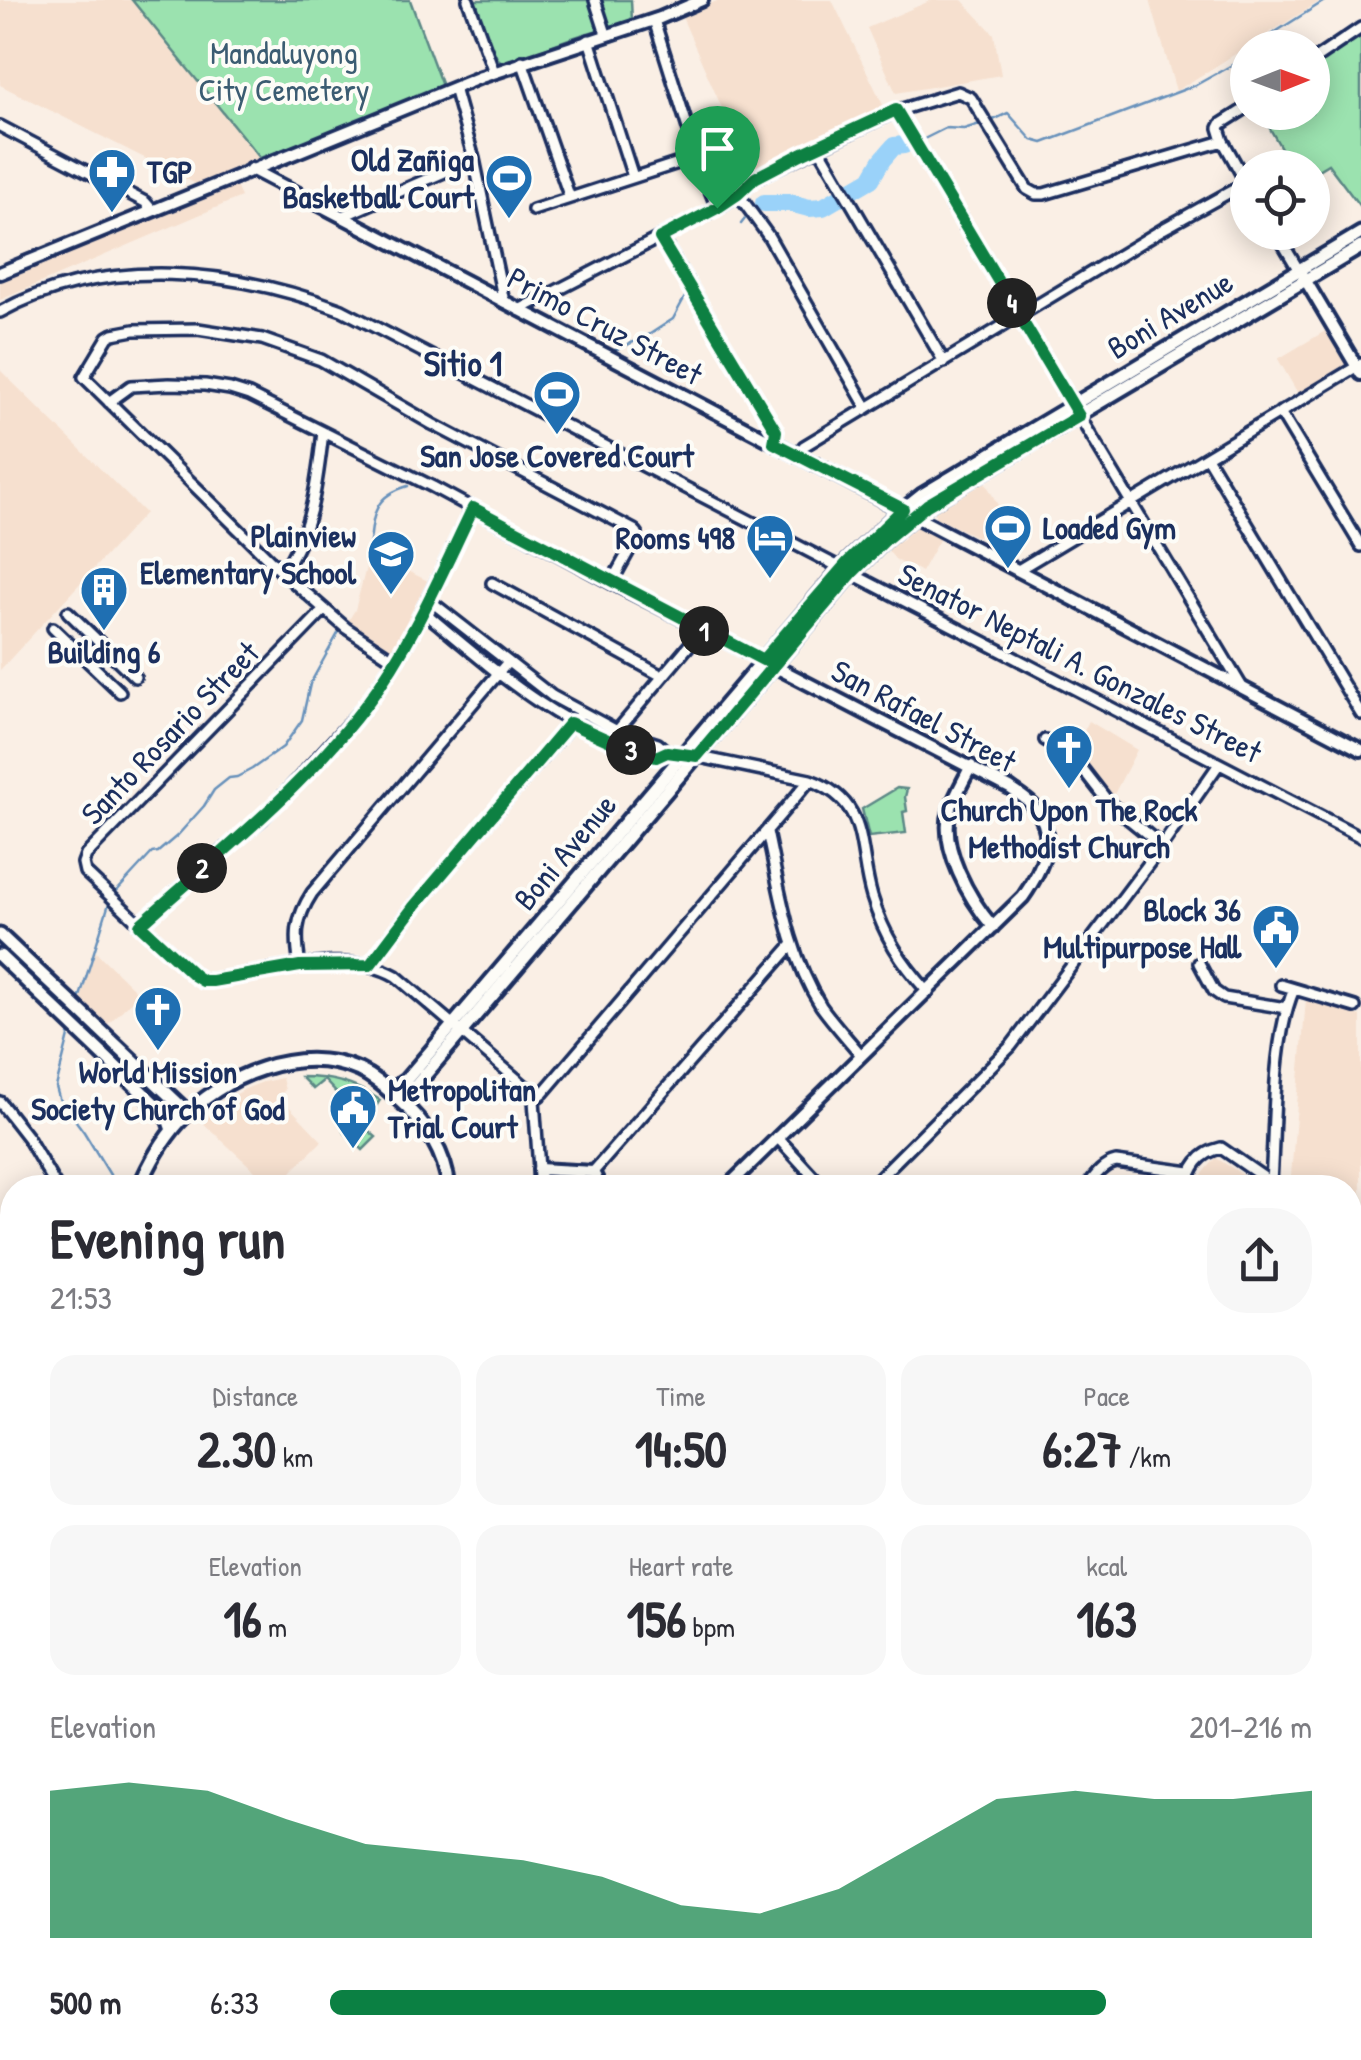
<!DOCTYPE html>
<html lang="en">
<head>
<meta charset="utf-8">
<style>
	body { margin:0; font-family:"Patrick Hand",sans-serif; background:#f7f7f7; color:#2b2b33; height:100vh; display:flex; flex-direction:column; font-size:38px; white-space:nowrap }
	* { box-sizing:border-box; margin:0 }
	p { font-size:32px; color:#7c7c81 }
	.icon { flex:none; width:55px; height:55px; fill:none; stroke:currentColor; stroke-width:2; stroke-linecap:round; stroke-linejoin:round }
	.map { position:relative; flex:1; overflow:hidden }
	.side { position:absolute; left:0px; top:1175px; width:1362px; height:885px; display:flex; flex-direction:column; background:#fff; border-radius:40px 40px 0 0; box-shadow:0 5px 25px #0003 }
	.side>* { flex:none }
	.needle { width:65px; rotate:89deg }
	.tools { position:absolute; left:1230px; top:30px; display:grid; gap:20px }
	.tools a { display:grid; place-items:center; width:100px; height:100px; border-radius:50%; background:#fff; box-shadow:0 5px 25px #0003; font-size:50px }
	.pin { position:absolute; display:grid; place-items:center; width:85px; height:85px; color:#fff; margin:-102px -42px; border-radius:50% 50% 50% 0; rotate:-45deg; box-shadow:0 0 10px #0007 }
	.pin .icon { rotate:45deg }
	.km { position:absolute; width:50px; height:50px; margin:-25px; border-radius:50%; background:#222; color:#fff; font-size:28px; line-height:50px; text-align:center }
	.round { display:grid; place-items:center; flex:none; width:105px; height:105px; border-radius:40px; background:#f7f7f7 }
	.headline { display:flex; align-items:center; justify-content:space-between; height:170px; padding:0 50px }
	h1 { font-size:55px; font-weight:700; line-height:75px }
	.stats { display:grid; grid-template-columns:repeat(3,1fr); gap:15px; height:170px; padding:10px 50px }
	.stats div { display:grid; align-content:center; border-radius:25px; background:#f7f7f7; text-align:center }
	.stats b { font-size:50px; font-weight:700 }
	.stats small { font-size:28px; font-weight:400 }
	.stats p { font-size:28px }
	.chart { height:280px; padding:20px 50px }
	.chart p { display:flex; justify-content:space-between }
	.chart svg { width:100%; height:180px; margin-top:10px; fill:#0b8043; opacity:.7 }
	ul { padding:0 50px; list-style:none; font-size:32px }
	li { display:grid; grid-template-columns:160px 120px 1fr; align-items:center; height:75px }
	li i { height:25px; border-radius:12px; background:#0b8043 }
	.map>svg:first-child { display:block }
	.built { fill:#f6e0cf }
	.green { fill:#9be2af; stroke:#5b8886; stroke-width:2.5 }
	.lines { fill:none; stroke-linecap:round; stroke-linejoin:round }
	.stream { stroke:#6791bb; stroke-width:2.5 }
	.river { stroke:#9ad2f9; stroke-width:18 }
	.minor-casing { stroke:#1b2f5e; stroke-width:16 }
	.tertiary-casing { stroke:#1b2f5e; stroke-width:18 }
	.secondary-casing { stroke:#1b2f5e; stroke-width:19 }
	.minor { stroke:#fdfcf7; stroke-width:9 }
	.tertiary { stroke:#fdfcf7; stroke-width:10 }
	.secondary { stroke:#fdfcf7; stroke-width:11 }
	.route-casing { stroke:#fff; stroke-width:20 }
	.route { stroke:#0b8043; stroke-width:12 }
	.labels { text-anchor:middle; stroke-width:8; stroke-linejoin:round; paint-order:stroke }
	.park-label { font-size:32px; fill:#3b5c72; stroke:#fdfcf7 }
	.poi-label { font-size:32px; font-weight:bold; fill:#1b2f5e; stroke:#fdfcf7; text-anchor:end }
	.street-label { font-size:32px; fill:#1b2f5e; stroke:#fdfcf7 }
	.neighbourhood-label { font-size:35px; font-weight:bold; fill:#1b2f5e; stroke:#fdfcf7 }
</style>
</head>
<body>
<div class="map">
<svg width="1361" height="2060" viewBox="0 0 1361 2060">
	<rect width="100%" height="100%" fill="#faefe5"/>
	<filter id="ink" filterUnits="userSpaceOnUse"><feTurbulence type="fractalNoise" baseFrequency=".01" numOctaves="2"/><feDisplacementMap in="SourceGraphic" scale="20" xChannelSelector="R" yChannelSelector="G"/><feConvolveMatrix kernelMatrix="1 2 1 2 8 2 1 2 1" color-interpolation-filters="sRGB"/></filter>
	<g filter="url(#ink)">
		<!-- built -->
		<path class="built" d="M 0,0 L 132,0 L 260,158 L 196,184 L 0,85 Z
			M 719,0 L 832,0 L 886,111 L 750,172 L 682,17 Z
			M 932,0 L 962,0 L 994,34 L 1001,75 L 896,93 L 867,28 Z
			M 1150,0 L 1322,0 L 1176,91 Z
			M 235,184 L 241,197 L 0,300 L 0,280 Z
			M 1327,330 L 1349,367 L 1300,397 L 1278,359 Z
			M 0,370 L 145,513 L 0,670 Z
			M 983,478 L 1005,518 L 977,537 L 935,517 L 935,511 Z
			M 913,525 L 940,538 L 921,572 L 911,566 L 909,568 L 895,559 L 885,547 Z
			M 370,552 L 432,583 L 393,653 L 348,621 L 355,610 Z
			M 1089,721 L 1137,750 L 1111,800 L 1074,751 Z
			M 94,950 L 139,994 L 107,1025 L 81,999 Z
			M 1306,999 L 1361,1016 L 1361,1233 L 1350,1226 L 1350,1188 L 1290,1187 Z
			M 282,1078 L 285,1090 L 279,1096 L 322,1141 L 276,1187 L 272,1187 L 201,1121 L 222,1103 L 245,1089 L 263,1082 Z
			M 1216,1158 L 1263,1187 L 1194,1187 L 1201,1176 Z
			M 1350,1241 L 1361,1248 L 1361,1389 L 1350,1391 Z"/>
		<!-- green -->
		<path class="green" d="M 132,0 L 410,0 L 442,86 L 343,128 L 260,158 Z
			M 476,0 L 631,0 L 632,21 C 588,32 546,44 507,67 L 497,58 L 487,36 L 469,24 L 467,7 Z
			M 1361,33 L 1361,208 L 1328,164 L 1313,173 L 1312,168 L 1292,167 L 1261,113 L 1312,112 L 1313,66 Z
			M 897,788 L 907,789 L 905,797 L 907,811 L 903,812 L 906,833 L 869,837 L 862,809 Z
			M 301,1077 C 331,1077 354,1083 380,1100 L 363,1126 L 376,1137 L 363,1150 L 343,1131 L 358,1116 L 324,1080 L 313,1089 Z
			M 631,2048 L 1053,2048 L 1060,2053 L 1067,2048 L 1269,2048 L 1264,2060 L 758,2060 L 747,2058 L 733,2051 L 708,2052 L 695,2060 L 635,2060 L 630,2058 Z"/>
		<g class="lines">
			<!-- stream -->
			<path class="stream" d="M 1256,48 L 1277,31 L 1326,0
				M 991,121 L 1008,113 L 1032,140 L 1043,143 L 1196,85 L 1248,56
				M 920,141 L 946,128 L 964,129 L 983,123
				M 741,224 L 751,211 L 764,203
				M 613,351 L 647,336 L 673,319 L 687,293
				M 369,549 C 374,516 371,497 408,486
				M 114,894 L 152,853 L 158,852 L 178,835 L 204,806 L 214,790 L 229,778 L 237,777 L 252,769 L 283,747 L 302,720 L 310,684 L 341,628
				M 80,997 L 110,900
				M 70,1032 L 56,1087 L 59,1098 L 84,1132 L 118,1188
				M 0,1512 L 12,1497
				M 0,1663 L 12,1677
				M 115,2048 L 121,2060"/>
			<!-- river -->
			<path class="river" d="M 764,203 L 790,203 L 809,208 L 823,207 L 871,179 L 882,160 L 894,146 L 904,145"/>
			<!-- minor casing -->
			<g class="minor-casing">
				<path id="minor" d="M 468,0 L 494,72
					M 595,0 L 606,34
					M 654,20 L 697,157 L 717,208
					M 589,40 L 633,177
					M 522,61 L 570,198
					M 1312,61 L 1361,28
					M 454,88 L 474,159 L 504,302
					M 1248,107 L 1221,124 L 1219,128 L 1223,141 L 1248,186
					M 896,111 L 1242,687
					M 0,126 L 145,202 L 152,210
					M 818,146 L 944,362
					M 738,194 L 769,237 L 867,408
					M 533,210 L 697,157
					M 343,216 L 474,159
					M 1276,232 L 1298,269
					M 661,238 L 776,431 L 775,443
					M 519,310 L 717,208 L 738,194 L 755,178 L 896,111 L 958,92 L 971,98 L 1027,189 L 1036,194 L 1044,194 L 1223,141
					M 0,312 C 105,255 235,269 342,310 L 1361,837
					M 109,402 L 131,386 L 169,384 L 205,385 L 230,389 L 249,395 L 433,487 L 611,583 L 763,660
					M 1280,412 L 1361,546
					M 798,455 L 804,446 L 1163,229 L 1246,183
					M 1207,457 L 1361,714
					M 1018,570 L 1361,364
					M 282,572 C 313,531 317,481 323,432
					M 492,583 L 662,676
					M 429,600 L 552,696 L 617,731 L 658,744 L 667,752
					M 324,610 L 86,855 L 83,863 L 85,872 L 195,976 L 203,981 C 221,981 240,976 257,973 C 300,965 357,953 396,976 L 526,1087 L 534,1100 L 539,1169
					M 423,611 C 497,673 561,731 657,757 L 667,752 L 685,754 L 810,780 C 870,802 857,847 872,897 C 884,936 901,962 928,992
					M 68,612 L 135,677
					M 53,628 L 120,692
					M 396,661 L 346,628 L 282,572 L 84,377 L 108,337 L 113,334 L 134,330 L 198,329 L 262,339 L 321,360 L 432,424 L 634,530 L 637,533 L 636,538 L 611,583
					M 617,731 L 702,630
					M 1045,740 L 1071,754 L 1109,803 L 1162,846
					M 767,832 C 780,891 788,954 821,1006 C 833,1023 848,1039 861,1055
					M 140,925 L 212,860 L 263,818 L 369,701 L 407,642 L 473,508
					M 1199,963 L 1214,991 L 1224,998 L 1286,1008
					M 370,965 L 413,908 L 580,713
					M 300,966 C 295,936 295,919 312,893 L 507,663
					M 1281,985 L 1355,1007
					M 534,1100 L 543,1093 L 810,780
					M 0,1102 L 28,1138 L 57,1188
					M 777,1137 L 824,1188
					M 593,1172 L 793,944
					M 1271,1182 C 1275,1126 1272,1040 1294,989
					M 869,1188 L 1011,1046 L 1162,846 L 1219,764
					M 1086,1188 C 1095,1176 1102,1165 1116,1162 L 1190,1172
					M 1186,1188 C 1191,1167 1199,1153 1221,1148 L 1279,1188
					M 1350,1232 L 1361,1239
					M 0,1363 L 12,1357
					M 1350,1397 L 1361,1395
					M 1350,1593 L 1361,1603
					M 0,1622 L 12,1616
					M 1350,1786 L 1361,1795
					M 0,1973 L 12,2010
					M 1361,1993 L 1361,2001
					M 43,2048 L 53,2060
					M 269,2048 L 272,2060
					M 369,2048 L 380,2057 L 389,2060
					M 1081,2048 L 1121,2060
					M 1198,2048 L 1199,2060
					M 479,2060 L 483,2048
					M 1044,2060 L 1057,2048"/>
			</g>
			<!-- tertiary casing -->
			<g class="tertiary-casing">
				<path id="tertiary" d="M 251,169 L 1361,750
					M 0,273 L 481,77 L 660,18 L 702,0
					M 1303,276 L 1361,374
					M 971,766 C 964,780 955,795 950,810 C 939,847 970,900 993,927
					M 540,1188 L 539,1169 L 593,1172 L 601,1188
					M 726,1188 L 1023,897 C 1041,871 1059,837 1035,808 C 1029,800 1018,794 1010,788 L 768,663
					M 0,1245 L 12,1241
					M 392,2060 L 396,2048"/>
			</g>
			<!-- secondary casing -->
			<g class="secondary-casing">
				<path id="secondary" d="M 0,935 L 188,1113
					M 0,956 L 167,1116 L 172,1130
					M 390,1091 L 406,1080 L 847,562 L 893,518 L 922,495 L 1361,233
					M 402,1102 L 852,573 L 885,540 L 927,505 L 1361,247
					M 139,1188 C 149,1164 162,1141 179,1122 C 222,1075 298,1044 359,1070 C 374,1077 385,1087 396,1097 C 424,1121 445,1151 449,1188
					M 1350,1715 L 1361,1718
					M 1350,1728 L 1361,1730
					M 155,2048 L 159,2060
					M 168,2048 L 172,2060"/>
			</g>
			<!-- minor -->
			<use href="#minor" class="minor"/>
			<!-- tertiary -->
			<use href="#tertiary" class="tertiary"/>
			<!-- secondary -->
			<use href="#secondary" class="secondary"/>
		</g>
	</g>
	<g class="lines" filter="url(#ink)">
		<!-- route casing -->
		<g class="route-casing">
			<path id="route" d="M 896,110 L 1079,416 L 927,505 L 885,540 L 852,573 L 697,756 L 667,752 L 656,757 L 630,750 L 570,723 L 413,908 L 370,965 L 300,966 L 212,981 L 203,981 L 195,976 L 140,925 C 219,854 304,788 368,702 C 412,643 441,574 473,508 L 763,660 L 848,562 L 903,509 L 774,443 L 776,431 L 660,238 L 717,208 L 738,194 L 755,178 L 801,154 Z"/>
		</g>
		<!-- route -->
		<use href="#route" class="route"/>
	</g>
	<!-- icons -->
	<defs>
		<g id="pharmacy-pin" transform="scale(2.5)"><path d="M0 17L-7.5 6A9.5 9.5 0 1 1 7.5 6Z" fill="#1f6fb2" stroke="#fdfcf7"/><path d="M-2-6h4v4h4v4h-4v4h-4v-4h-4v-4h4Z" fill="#fff"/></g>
		<g id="stadium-pin" transform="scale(2.5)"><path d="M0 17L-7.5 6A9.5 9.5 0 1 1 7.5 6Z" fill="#1f6fb2" stroke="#fdfcf7"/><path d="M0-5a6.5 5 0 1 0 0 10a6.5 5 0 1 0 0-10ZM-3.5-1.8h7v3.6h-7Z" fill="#fff"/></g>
		<g id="hotel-pin" transform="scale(2.5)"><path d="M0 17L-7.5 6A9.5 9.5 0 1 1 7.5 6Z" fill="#1f6fb2" stroke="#fdfcf7"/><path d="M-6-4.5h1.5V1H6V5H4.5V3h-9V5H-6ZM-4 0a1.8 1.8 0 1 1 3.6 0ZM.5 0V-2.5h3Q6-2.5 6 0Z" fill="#fff"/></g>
		<g id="school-pin" transform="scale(2.5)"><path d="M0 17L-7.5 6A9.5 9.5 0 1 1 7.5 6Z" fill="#1f6fb2" stroke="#fdfcf7"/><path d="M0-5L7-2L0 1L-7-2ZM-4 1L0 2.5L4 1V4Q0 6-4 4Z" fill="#fff"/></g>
		<g id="building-pin" transform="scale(2.5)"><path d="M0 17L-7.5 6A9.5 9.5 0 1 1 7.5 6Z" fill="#1f6fb2" stroke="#fdfcf7"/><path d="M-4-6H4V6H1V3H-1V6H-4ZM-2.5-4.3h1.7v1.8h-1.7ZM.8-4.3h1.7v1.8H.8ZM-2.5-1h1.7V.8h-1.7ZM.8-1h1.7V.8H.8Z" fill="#fff"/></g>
		<g id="church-pin" transform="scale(2.5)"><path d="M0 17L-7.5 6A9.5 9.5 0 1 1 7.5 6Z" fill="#1f6fb2" stroke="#fdfcf7"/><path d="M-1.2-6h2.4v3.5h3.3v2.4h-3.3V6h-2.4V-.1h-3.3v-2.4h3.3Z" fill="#fff"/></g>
		<g id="civic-pin" transform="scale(2.5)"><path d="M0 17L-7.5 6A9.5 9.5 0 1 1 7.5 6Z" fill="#1f6fb2" stroke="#fdfcf7"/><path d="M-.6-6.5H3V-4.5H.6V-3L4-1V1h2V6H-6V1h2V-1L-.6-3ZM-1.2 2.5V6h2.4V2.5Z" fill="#fff"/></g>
	</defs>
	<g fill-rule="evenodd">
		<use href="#pharmacy-pin" x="112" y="172"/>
		<use href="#stadium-pin" x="509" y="178"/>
		<use href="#stadium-pin" x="557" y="394"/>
		<use href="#stadium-pin" x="1008" y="528"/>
		<use href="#hotel-pin" x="770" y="538"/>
		<use href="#school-pin" x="391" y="554"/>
		<use href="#building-pin" x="104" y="590"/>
		<use href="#church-pin" x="1069" y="748"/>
		<use href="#civic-pin" x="1276" y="928"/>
		<use href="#church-pin" x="158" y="1010"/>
		<use href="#civic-pin" x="353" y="1108"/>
	</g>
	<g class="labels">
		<!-- park labels -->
		<g class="park-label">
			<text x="284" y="64">Mandaluyong<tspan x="284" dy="37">City Cemetery</tspan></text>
		</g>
		<!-- poi labels -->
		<g class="poi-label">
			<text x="474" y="171">Old Zañiga<tspan x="474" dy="37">Basketball Court</tspan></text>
			<text x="147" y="183" text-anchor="start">TGP</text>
			<text x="557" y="467" text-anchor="middle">San Jose Covered Court</text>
			<text x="1043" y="539" text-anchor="start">Loaded Gym</text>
			<text x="356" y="547">Plainview<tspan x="356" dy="37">Elementary School</tspan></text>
			<text x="735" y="549">Rooms 498</text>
			<text x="104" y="663" text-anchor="middle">Building 6</text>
			<text x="1069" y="821" text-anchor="middle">Church Upon The Rock<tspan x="1069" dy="37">Methodist Church</tspan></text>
			<text x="1241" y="921">Block 36<tspan x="1241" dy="37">Multipurpose Hall</tspan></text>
			<text x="158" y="1083" text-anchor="middle">World Mission<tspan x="158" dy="37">Society Church of God</tspan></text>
			<text x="388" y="1101" text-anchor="start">Metropolitan<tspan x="388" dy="37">Trial Court</tspan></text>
		</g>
		<!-- street labels -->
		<g class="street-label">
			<text transform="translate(1170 315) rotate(-31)" y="11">Boni Avenue</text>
			<text transform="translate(605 326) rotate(28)" y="11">Primo Cruz Street</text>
			<text transform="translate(1080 663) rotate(27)" y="11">Senator Neptali A. Gonzales Street</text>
			<text transform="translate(924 716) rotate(28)" y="11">San Rafael Street</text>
			<text transform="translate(170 733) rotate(-46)" y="11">Santo Rosario Street</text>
			<text transform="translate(565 852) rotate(-50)" y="11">Boni Avenue</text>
		</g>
		<!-- neighbourhood labels -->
		<g class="neighbourhood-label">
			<text x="463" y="376">Sitio 1</text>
		</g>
	</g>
</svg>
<div class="tools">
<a><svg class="needle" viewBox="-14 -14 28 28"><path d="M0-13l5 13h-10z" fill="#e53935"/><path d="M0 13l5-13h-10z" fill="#7c7c81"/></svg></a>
<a><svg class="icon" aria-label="locate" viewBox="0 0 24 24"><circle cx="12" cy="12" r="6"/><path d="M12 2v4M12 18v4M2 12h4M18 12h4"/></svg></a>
</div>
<div class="pin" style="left:717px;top:208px;background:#1e9e55"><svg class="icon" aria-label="arrive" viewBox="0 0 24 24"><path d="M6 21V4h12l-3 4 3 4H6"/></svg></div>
<b class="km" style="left:704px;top:631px">1</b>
<b class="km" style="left:202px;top:868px">2</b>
<b class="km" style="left:631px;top:750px">3</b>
<b class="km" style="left:1012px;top:303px">4</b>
<section class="side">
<div class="headline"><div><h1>Evening run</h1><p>21:53</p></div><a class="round"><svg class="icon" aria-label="share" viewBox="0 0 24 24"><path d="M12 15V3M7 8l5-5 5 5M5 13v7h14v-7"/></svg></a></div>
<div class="stats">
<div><p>Distance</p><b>2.30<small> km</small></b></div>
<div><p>Time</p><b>14:50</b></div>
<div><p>Pace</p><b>6:27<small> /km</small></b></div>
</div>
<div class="stats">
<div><p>Elevation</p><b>16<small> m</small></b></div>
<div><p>Heart rate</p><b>156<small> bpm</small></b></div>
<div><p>kcal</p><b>163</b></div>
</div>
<div class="chart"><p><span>Elevation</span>201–216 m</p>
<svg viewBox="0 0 160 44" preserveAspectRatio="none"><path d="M0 44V8L10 6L20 8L30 15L40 21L50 23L60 25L70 29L80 36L90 38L100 32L110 21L120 10L130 8L140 10L150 10L160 8V44z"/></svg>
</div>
<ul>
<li><b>500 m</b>6:33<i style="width:79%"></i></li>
</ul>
</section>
</div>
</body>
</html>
